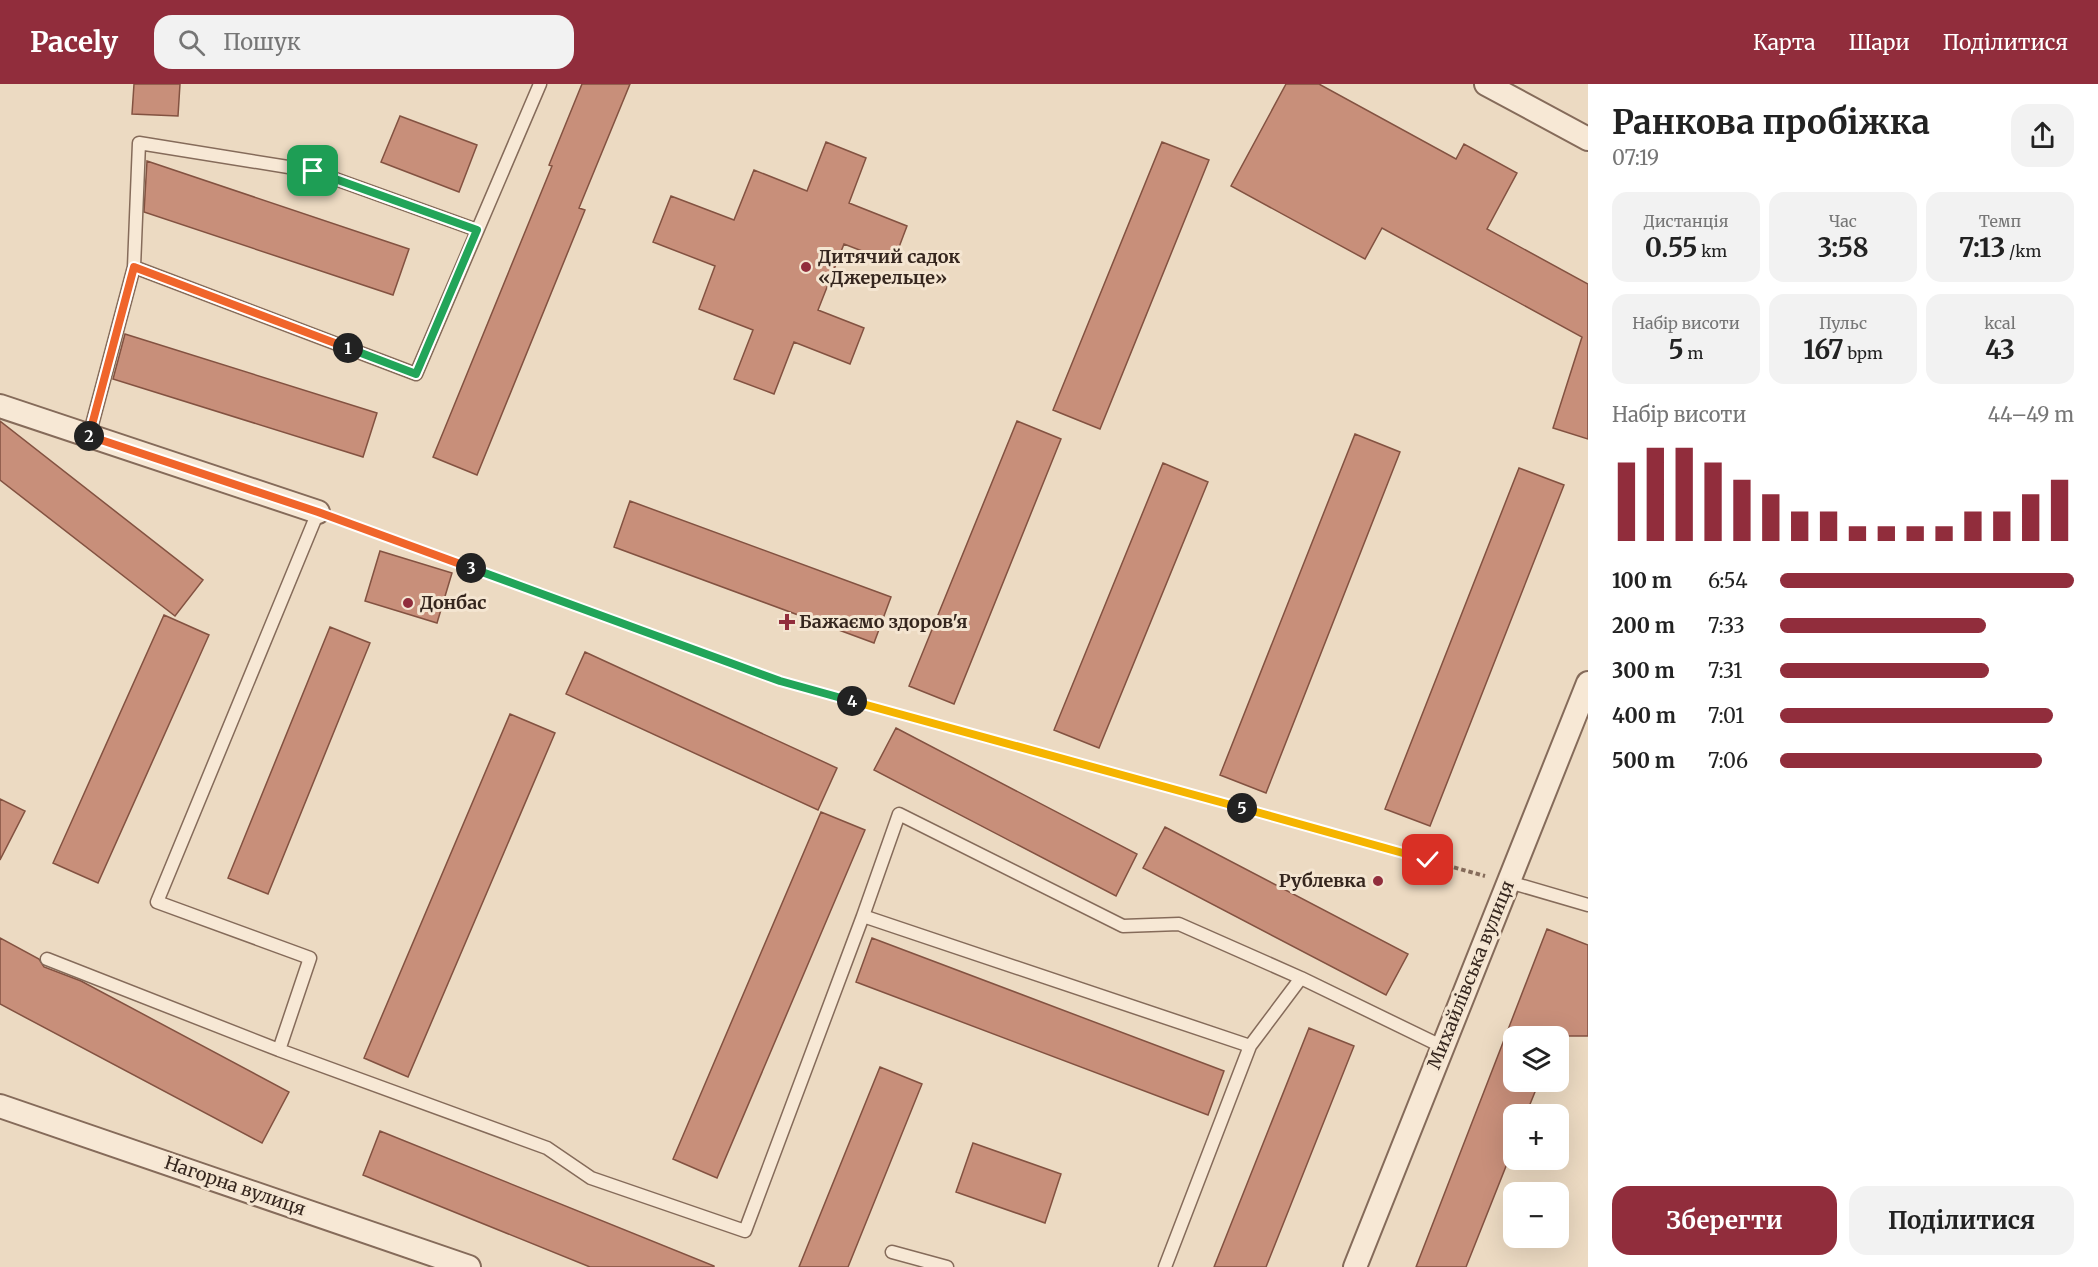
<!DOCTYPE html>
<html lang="uk">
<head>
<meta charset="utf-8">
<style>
	body { margin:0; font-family:Merriweather,serif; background:#f2f2f2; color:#222; height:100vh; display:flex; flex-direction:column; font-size:22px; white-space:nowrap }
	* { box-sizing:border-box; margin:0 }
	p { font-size:20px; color:#767676 }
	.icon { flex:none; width:33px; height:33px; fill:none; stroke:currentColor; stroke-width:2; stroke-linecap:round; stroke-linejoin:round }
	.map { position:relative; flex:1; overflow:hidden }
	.sheet { display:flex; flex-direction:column; background:#fff; width:510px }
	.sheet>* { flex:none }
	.tools { position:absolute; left:1503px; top:942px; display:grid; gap:12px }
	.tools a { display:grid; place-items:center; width:66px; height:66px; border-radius:12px; background:#fff; box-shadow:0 6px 24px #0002; font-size:30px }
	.pin { position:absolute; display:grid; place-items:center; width:51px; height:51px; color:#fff; margin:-26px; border-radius:12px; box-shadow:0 3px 9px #0006 }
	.km { position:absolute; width:30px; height:30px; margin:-15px; border-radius:50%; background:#222; color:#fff; font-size:16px; line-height:30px; text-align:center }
	.round { display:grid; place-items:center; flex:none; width:63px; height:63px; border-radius:18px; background:#f2f2f2 }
	.headline { display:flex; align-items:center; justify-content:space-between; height:102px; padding:0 24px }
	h1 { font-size:33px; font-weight:700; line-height:45px }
	.stats { display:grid; grid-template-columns:repeat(3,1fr); gap:9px; height:102px; padding:6px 24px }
	.stats div { display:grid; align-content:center; border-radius:15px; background:#f2f2f2; text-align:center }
	.stats b { font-size:26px; font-weight:700 }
	.stats small { font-size:16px; font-weight:400 }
	.stats p { font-size:16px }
	.chart { height:168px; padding:12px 24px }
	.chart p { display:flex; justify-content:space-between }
	.chart svg { width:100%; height:108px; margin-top:6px; stroke:#912d3c; stroke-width:6 }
	.cta { display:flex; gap:12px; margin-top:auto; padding:12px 24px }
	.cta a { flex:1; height:69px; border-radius:18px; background:#912d3c; color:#fff; font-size:24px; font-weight:700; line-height:69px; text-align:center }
	.cta a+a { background:#f2f2f2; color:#222 }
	ul { padding:0 24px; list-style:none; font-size:20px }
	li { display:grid; grid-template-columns:96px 72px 1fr; align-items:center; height:45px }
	li i { height:15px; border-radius:8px; background:#912d3c }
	header { display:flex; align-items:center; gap:36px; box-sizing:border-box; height:84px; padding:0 30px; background:#912d3c; color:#fff }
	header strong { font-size:28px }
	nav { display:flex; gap:33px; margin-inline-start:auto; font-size:21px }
	.search { width:420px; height:54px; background:#f2f2f2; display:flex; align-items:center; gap:15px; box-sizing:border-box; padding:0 21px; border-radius:18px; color:#767676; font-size:22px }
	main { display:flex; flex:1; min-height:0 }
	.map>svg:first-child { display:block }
	.building { fill:#c88f7a; stroke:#835241; stroke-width:1.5 }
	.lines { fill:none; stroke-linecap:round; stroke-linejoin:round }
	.lane-casing { stroke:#856b5a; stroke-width:15 }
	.street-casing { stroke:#856b5a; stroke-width:26 }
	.path { stroke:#856b5a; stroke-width:4; stroke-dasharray:4.5 3; stroke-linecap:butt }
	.lane { stroke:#f7e8d5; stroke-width:12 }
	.street { stroke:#f7e8d5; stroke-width:22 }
	.split-1-casing { stroke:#fff; stroke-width:12 }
	.split-2-casing { stroke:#fff; stroke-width:12 }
	.split-3-casing { stroke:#fff; stroke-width:12 }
	.split-4-casing { stroke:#fff; stroke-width:12 }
	.split-5-casing { stroke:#fff; stroke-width:12 }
	.split-6-casing { stroke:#fff; stroke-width:12 }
	.split-1 { stroke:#22a559; stroke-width:8 }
	.split-2 { stroke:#f0652b; stroke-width:8 }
	.split-3 { stroke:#f0652b; stroke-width:8 }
	.split-4 { stroke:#22a559; stroke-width:8 }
	.split-5 { stroke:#f5b400; stroke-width:8 }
	.split-6 { stroke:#f5b400; stroke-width:8 }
	.poi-dot { fill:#912d3c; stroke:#f4e5d1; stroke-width:2 }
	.labels { text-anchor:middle; stroke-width:6; stroke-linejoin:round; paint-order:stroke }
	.poi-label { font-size:18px; font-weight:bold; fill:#35261e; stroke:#f4e5d1; text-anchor:start }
	.street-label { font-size:18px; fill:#35261e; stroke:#f4e5d1 }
</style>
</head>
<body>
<header>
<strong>Pacely</strong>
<div class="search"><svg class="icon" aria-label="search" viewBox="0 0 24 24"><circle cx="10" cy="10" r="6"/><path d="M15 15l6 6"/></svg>Пошук</div>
<nav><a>Карта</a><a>Шари</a><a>Поділитися</a></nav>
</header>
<main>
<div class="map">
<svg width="1588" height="1183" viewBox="0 0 1588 1183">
	<rect width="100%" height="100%" fill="#ecdac2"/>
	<!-- building -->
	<path class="building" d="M 134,0 L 180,0 L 178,32 L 132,30 Z
		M 582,0 L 630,0 L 579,124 L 585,126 L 477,391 L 433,373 L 552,82 L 549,81 Z
		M 1286,0 L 1319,0 L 1456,75 L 1464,60 L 1517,89 L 1487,145 L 1588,200 L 1588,355 L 1553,344 L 1582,253 L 1382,144 L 1365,175 L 1231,102 Z
		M 400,32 L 477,61 L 459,108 L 381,78 Z
		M 826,58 L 866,74 L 849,119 L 907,142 L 893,179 L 844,160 L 818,226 L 864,244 L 850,280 L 794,258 L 774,310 L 734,295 L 753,246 L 699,225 L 715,182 L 653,158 L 671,112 L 734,136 L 754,86 L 807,107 Z
		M 1162,58 L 1209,76 L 1100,345 L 1053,326 Z
		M 147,77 L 409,165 L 393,211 L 144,128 Z
		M 125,250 L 377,329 L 363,373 L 113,295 Z
		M 0,337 L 203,496 L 175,532 L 0,396 Z
		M 1017,337 L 1061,355 L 954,620 L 909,602 Z
		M 1355,350 L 1400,368 L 1266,709 L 1220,691 Z
		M 1163,379 L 1208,398 L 1099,664 L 1054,646 Z
		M 1519,384 L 1564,401 L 1430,742 L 1385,725 Z
		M 630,417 L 891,513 L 874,559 L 614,463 Z
		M 380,467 L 452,489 L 437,539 L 365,517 Z
		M 164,531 L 209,551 L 98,799 L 53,779 Z
		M 330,543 L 370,559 L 268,810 L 228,794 Z
		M 585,568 L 837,684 L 818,726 L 566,610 Z
		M 510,630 L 555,649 L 408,993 L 364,974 Z
		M 896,644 L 1137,770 L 1116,812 L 874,686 Z
		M 0,715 L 25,727 L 0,776 Z
		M 821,728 L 865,746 L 717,1094 L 673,1075 Z
		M 1165,743 L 1408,870 L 1386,911 L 1143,784 Z
		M 1547,845 L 1588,861 L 1588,952 L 1514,952 L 1514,998 L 1539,998 L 1526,1030 L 1514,1030 L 1514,1062 L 1466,1183 L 1416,1183 Z
		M 0,854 L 39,875 L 44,883 L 81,897 L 289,1008 L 262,1059 L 0,920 Z
		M 872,854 L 1224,987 L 1208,1031 L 856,898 Z
		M 1309,944 L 1354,962 L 1266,1183 L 1214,1183 Z
		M 880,983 L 922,1000 L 848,1183 L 799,1183 Z
		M 380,1047 L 714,1182 L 714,1183 L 590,1183 L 363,1091 Z
		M 973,1059 L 1061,1090 L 1045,1139 L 956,1108 Z"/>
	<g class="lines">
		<!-- lane casing -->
		<g class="lane-casing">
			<path id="lane" d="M 134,183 L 139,59 L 313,87 L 477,146
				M 89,352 L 134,183 L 416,290 L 540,0
				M 1509,798 L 1588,821
				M 47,875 L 279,966 L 547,1064 L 591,1094 L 745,1147 L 863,832 L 1250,962 L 1301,894 L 1179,840 L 1123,842 L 899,730 L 863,832
				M 1301,894 L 1441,962
				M 279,966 L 310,874 L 157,818 L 318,428
				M 892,1168 L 947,1183
				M 1165,1183 L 1250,962"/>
		</g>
		<!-- street casing -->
		<g class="street-casing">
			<path id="street" d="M 1486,0 L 1588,55
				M 0,322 L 318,428
				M 0,1022 L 469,1183
				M 1355,1183 L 1588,599"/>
		</g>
		<!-- path -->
		<path class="path" d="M 338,435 L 780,597 L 1485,792"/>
		<!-- lane -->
		<use href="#lane" class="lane"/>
		<!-- street -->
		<use href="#street" class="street"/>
	</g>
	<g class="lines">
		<!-- split-1 casing -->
		<g class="split-1-casing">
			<path id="split-1" d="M 313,87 L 477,146 L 416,290 L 348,264"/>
		</g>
		<!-- split-2 casing -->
		<g class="split-2-casing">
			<path id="split-2" d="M 89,352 L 134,183 L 348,264"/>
		</g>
		<!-- split-3 casing -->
		<g class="split-3-casing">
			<path id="split-3" d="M 89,352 L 318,428 L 471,484"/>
		</g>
		<!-- split-4 casing -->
		<g class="split-4-casing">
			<path id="split-4" d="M 471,484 L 780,597 L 852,617"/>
		</g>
		<!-- split-5 casing -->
		<g class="split-5-casing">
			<path id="split-5" d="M 852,617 L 1242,724"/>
		</g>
		<!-- split-6 casing -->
		<g class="split-6-casing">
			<path id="split-6" d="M 1242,724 L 1428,776"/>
		</g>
		<!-- split-1 -->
		<use href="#split-1" class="split-1"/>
		<!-- split-2 -->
		<use href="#split-2" class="split-2"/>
		<!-- split-3 -->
		<use href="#split-3" class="split-3"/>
		<!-- split-4 -->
		<use href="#split-4" class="split-4"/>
		<!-- split-5 -->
		<use href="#split-5" class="split-5"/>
		<!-- split-6 -->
		<use href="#split-6" class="split-6"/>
	</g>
	<!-- markers -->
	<g class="poi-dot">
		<circle cx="806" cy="183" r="6"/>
		<circle cx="408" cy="519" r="6"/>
		<path d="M784 529h6v6h6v6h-6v6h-6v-6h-6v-6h6z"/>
		<circle cx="1378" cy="797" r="6"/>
	</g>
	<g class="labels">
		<!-- poi labels -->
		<g class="poi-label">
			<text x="818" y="179">Дитячий садок<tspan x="818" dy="21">«Джерельце»</tspan></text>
			<text x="420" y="525">Донбас</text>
			<text x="799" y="544">Бажаємо здоров'я</text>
			<text x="1366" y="803" text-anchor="end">Рублевка</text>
		</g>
		<!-- street labels -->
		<g class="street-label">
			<text transform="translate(1471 891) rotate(-68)" y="6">Михайлівська вулиця</text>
			<text transform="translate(235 1102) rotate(19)" y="6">Нагорна вулиця</text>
		</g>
	</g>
</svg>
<div class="tools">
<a><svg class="icon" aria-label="layers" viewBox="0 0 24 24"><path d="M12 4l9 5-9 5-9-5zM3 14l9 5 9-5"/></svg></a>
<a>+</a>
<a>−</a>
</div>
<div class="pin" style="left:313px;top:87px;background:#1e9e55"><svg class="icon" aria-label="arrive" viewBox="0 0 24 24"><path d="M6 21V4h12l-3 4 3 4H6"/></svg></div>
<div class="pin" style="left:1428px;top:776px;background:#d93025"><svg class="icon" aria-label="check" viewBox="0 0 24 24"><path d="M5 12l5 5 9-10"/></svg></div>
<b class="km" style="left:348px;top:264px">1</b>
<b class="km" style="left:89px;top:352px">2</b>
<b class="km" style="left:471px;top:484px">3</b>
<b class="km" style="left:852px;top:617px">4</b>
<b class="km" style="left:1242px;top:724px">5</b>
</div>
<section class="sheet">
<div class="headline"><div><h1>Ранкова пробіжка</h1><p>07:19</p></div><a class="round"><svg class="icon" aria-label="share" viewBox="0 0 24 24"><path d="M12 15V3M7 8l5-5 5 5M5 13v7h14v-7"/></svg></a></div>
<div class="stats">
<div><p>Дистанція</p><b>0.55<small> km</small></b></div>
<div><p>Час</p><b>3:58</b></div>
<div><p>Темп</p><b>7:13<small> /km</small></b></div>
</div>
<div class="stats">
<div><p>Набір висоти</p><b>5<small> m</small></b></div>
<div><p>Пульс</p><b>167<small> bpm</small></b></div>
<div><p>kcal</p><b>43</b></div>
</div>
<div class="chart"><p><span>Набір висоти</span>44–49 m</p>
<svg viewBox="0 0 160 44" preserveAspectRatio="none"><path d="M5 44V12M15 44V6M25 44V6M35 44V12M45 44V19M55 44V25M65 44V32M75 44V32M85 44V38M95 44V38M105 44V38M115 44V38M125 44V32M135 44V32M145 44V25M155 44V19"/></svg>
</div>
<ul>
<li><b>100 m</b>6:54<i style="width:100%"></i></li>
<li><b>200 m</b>7:33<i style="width:70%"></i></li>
<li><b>300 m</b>7:31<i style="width:71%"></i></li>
<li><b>400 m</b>7:01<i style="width:93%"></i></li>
<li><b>500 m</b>7:06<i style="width:89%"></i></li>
</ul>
<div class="cta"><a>Зберегти</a><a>Поділитися</a></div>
</section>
</main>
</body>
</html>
